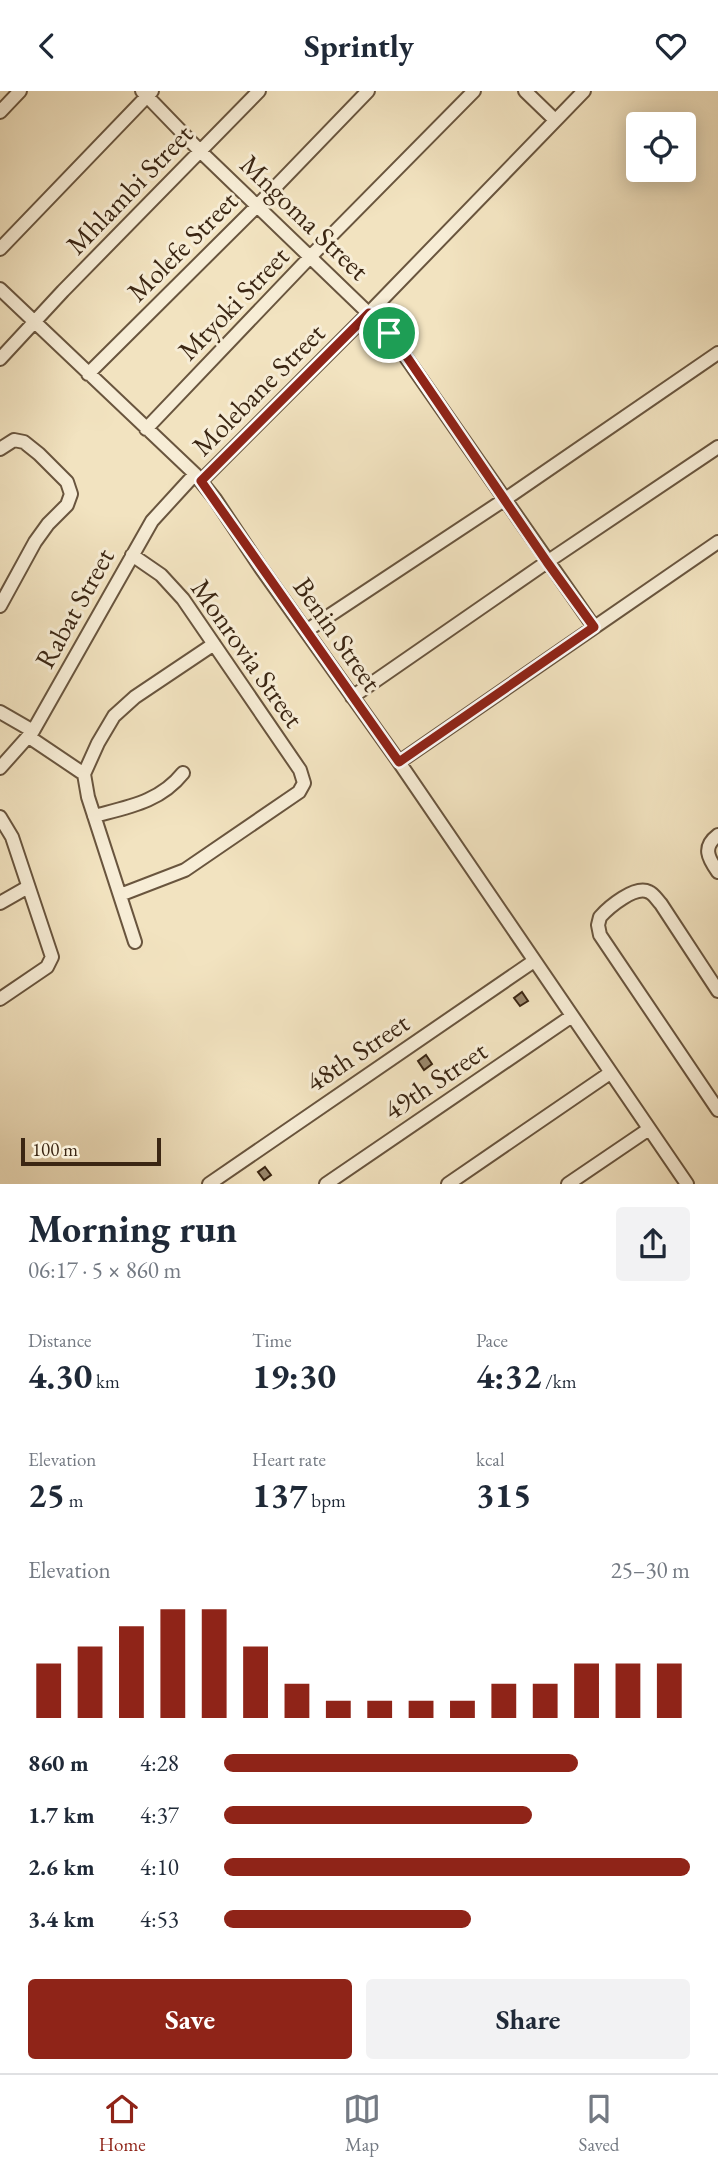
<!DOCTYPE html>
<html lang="en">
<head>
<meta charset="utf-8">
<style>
	body { margin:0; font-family:"EB Garamond",serif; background:#f2f2f3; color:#1f2937; height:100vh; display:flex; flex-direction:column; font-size:26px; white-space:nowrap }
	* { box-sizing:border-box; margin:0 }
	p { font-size:23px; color:#747a83 }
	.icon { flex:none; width:38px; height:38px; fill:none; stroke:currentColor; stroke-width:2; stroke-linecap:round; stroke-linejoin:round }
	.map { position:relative; height:1093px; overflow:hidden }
	.panel { display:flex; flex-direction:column; background:#fff; flex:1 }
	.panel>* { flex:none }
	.buttons { position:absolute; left:626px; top:21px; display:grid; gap:14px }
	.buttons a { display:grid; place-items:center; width:70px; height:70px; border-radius:7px; background:#fff; box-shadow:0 4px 18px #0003; font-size:35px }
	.scale { position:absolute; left:21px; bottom:18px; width:140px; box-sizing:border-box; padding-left:7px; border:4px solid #3b2613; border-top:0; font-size:19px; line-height:24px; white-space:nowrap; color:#3b2613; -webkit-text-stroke:5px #f7edd6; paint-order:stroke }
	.pin { position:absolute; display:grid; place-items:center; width:60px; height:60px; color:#fff; margin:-30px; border:4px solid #fff; border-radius:50%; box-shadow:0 2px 7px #0007 }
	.round { display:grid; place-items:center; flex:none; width:74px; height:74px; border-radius:7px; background:#f2f2f3 }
	.summary { display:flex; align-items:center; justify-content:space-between; height:119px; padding:0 28px }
	h1 { font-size:38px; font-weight:700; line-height:52px }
	.figures { display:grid; grid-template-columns:repeat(3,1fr); gap:10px; height:119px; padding:7px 28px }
	.figures div { display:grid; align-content:center }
	.figures b { font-size:35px; font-weight:700 }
	.figures small { font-size:19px; font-weight:400 }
	.figures p { font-size:19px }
	.chart { height:196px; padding:14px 28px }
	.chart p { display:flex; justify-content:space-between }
	.chart svg { width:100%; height:126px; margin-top:7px; stroke:#8f2418; stroke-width:6 }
	.button { display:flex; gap:14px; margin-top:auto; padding:14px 28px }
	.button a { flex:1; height:80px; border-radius:7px; background:#8f2418; color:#fff; font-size:28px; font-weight:700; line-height:80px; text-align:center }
	.button a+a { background:#f2f2f3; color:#1f2937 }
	ul { padding:0 28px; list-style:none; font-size:23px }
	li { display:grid; grid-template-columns:112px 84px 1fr; align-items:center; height:52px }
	li i { height:18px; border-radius:9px; background:#8f2418 }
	header { display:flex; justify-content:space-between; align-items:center; height:91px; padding:0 28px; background:#fff; font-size:32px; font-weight:700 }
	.tab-bar { display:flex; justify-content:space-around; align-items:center; height:98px; border-top:2px solid #e0e1e3; background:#fff; font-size:19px; color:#747a83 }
	.tab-bar a { display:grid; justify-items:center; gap:4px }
	.tab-bar .selected { color:#8f2418 }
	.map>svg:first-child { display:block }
	.building { fill:#9a886d; stroke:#3b2613; stroke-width:2 }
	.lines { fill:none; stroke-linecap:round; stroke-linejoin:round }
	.minor-casing { stroke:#69553e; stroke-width:16 }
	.minor { stroke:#f7edd6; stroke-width:12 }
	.route-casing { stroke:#fff; stroke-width:14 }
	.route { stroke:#8f2418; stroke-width:9 }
	.labels { text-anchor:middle; stroke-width:6; stroke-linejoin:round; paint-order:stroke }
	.street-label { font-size:28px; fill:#3b2613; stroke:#f7edd6 }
</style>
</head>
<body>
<header><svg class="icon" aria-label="back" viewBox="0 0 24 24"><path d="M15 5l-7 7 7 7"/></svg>Sprintly<svg class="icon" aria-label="heart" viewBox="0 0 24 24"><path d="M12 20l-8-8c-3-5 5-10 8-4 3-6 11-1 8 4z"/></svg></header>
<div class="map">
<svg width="718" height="1093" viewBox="0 0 718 1093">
	<rect width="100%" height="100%" fill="#f2e3c0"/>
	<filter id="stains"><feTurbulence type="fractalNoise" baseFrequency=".00286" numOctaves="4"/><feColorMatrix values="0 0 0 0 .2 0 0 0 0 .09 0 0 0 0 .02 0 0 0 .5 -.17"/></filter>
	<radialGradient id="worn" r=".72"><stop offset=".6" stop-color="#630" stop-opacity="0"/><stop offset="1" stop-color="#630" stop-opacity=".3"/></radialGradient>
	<!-- building -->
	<path class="building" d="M 522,901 L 528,910 L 520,915 L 514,907 Z
		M 426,964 L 432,973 L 424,979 L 418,970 Z
		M 265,1076 L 271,1084 L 264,1089 L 258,1081 Z"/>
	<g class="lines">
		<!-- minor casing -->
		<g class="minor-casing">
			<path id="minor" d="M 142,0 L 200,60 L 389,242 L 594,536
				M 525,0 L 555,29
				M 0,21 L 20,0
				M 0,158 L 152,0
				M 0,198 L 195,383 L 215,408 L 261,477 L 399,671 L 687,1093
				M 0,268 L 63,200 L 259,0
				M 88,283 L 258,114 L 368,0
				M 146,338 L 311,165 L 474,0
				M 0,358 L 14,349 L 24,351 L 39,363 L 67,391 L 71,403 L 67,414 L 48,433 L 35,451 L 0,515
				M 201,390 L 369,222 L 584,0
				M 306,540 L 504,409 L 718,262
				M 352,606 L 547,471 L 718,356
				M 0,621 L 33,640
				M 29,646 L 84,683
				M 399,671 L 718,451
				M 0,677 L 33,640 L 152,430 L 195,383
				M 94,725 C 128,716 160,711 183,682
				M 0,726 L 12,746 L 52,866 L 47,876 L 0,908
				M 718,744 C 702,756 708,767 718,781
				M 120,804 L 185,779 L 299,701 L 304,692 L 300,679 L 183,508 L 161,484 L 132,464
				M 0,812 L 28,796
				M 135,851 L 88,706 L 84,683 L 98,652 L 114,625 L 135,606 L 214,553
				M 718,900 L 661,813 C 657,809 654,803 649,801 C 635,794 609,816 600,826 L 598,834 L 600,844 L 718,1019
				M 209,1093 L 534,870
				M 326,1093 L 572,925
				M 448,1093 L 610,982
				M 568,1093 L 649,1038"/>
		</g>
		<!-- minor -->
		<use href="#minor" class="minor"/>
	</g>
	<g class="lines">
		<!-- route casing -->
		<g class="route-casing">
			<path id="route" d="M 369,222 L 396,250 L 547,471 L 594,536 L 399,671 L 201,390 Z"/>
		</g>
		<!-- route -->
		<use href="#route" class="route"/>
	</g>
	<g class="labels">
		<!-- street labels -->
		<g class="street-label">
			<text transform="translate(129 98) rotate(-46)" y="10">Mhlambi Street</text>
			<text transform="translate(305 126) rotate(44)" y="10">Mngoma Street</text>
			<text transform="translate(182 155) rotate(-45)" y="10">Molefe Street</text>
			<text transform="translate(233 212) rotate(-46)" y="10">Mtyoki Street</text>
			<text transform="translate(258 298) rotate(-45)" y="10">Molebane Street</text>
			<text transform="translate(74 517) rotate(-61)" y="10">Rabat Street</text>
			<text transform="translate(338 543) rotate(55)" y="10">Benin Street</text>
			<text transform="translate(248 562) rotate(55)" y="10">Monrovia Street</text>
			<text transform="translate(357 961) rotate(-34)" y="10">48th Street</text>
			<text transform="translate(435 989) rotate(-34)" y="10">49th Street</text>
		</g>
	</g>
	<rect width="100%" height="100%" filter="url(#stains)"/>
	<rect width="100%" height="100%" fill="url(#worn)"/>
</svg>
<div class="buttons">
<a><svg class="icon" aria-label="locate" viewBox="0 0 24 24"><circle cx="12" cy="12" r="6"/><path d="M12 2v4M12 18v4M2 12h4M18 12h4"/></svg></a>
</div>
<div class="scale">100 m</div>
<div class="pin" style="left:389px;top:242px;background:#1e9e55"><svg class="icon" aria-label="arrive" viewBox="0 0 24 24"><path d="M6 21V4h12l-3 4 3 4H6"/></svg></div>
</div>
<section class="panel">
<div class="summary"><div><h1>Morning run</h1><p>06:17 · 5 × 860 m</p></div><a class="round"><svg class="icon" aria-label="share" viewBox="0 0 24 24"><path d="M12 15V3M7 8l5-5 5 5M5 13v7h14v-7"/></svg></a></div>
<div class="figures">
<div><p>Distance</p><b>4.30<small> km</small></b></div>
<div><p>Time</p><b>19:30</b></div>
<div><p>Pace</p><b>4:32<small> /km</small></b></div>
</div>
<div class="figures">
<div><p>Elevation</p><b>25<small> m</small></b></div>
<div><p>Heart rate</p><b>137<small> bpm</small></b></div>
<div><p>kcal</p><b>315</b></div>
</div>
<div class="chart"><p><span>Elevation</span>25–30 m</p>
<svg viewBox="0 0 160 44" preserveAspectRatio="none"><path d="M5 44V25M15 44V19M25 44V12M35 44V6M45 44V6M55 44V19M65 44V32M75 44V38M85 44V38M95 44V38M105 44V38M115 44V32M125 44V32M135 44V25M145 44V25M155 44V25"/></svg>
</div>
<ul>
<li><b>860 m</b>4:28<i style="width:76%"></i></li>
<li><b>1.7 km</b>4:37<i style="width:66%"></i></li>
<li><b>2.6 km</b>4:10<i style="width:100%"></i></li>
<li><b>3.4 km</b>4:53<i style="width:53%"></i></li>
</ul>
<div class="button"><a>Save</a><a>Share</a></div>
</section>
<nav class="tab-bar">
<a class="selected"><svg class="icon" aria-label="home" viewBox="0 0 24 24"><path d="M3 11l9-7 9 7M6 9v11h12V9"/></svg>Home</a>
<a><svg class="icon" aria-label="map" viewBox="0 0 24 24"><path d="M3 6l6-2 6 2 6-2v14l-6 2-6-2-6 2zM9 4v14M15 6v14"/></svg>Map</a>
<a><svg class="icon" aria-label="saved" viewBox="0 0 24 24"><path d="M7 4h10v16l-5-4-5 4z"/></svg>Saved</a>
</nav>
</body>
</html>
